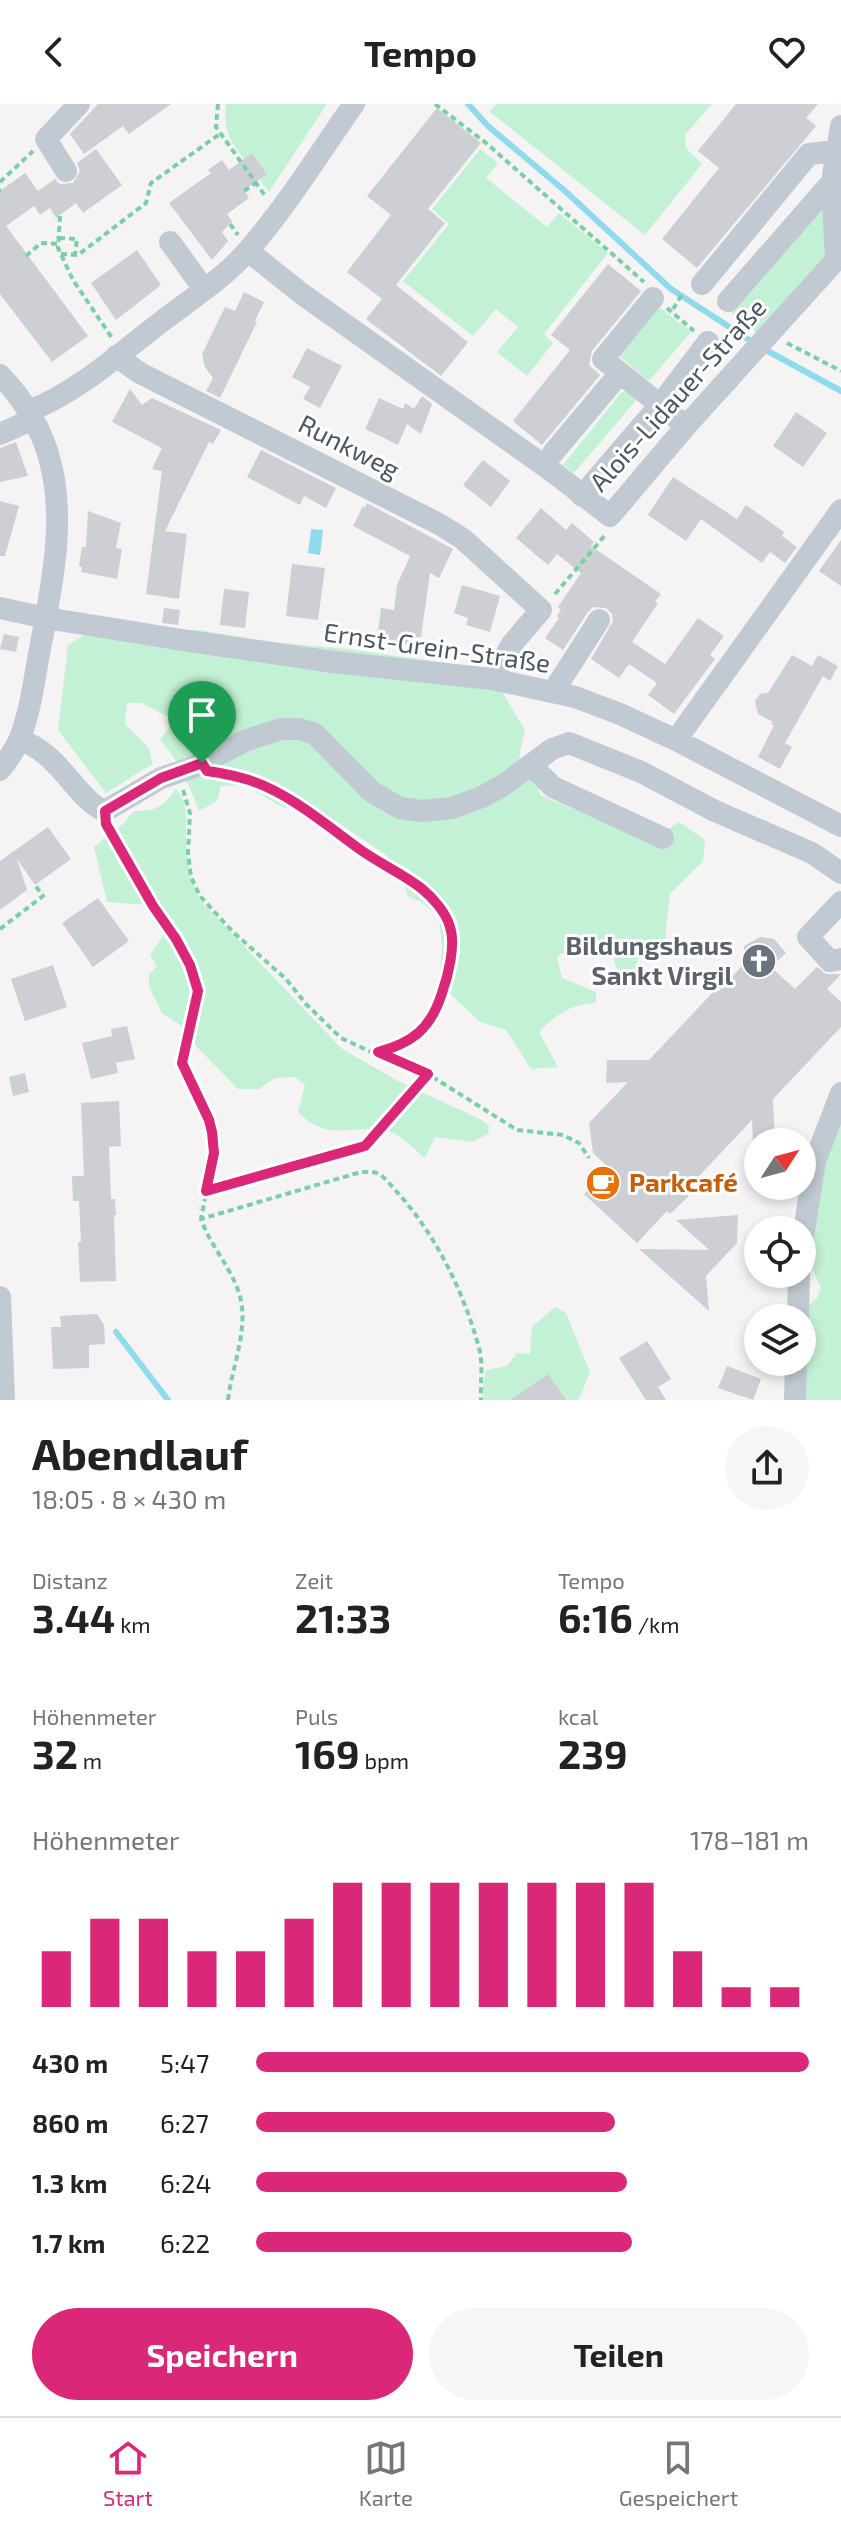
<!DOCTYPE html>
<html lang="de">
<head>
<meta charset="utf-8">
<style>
	body { margin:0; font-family:"Exo 2",sans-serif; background:#f6f6f6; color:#222; height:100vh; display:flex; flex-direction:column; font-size:30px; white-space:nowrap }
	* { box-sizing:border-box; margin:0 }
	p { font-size:26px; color:#767676 }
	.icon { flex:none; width:44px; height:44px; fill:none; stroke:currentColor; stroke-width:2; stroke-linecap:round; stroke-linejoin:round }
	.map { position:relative; height:1296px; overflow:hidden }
	.panel { display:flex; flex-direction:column; background:#fff; flex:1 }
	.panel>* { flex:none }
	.needle { width:52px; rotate:54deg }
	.controls { position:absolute; left:744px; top:1024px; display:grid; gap:16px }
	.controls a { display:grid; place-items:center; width:72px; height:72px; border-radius:50%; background:#fff; box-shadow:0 4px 12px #0003; font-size:40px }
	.pin { position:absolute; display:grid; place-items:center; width:68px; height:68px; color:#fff; margin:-82px -34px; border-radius:50% 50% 50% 0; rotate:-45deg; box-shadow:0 0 8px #0007 }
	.pin .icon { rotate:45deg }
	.round { display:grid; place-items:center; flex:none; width:84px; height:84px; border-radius:42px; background:#f6f6f6 }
	.headline { display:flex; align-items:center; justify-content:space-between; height:136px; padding:0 32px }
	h1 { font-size:44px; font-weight:700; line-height:60px }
	.metrics { display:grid; grid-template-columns:repeat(3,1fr); gap:12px; height:136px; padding:8px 32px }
	.metrics div { display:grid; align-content:center }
	.metrics b { font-size:40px; font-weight:700 }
	.metrics small { font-size:22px; font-weight:400 }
	.metrics p { font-size:22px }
	.chart { height:224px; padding:16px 32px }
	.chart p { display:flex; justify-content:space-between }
	.chart svg { width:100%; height:144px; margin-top:8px; stroke:#db2777; stroke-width:6 }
	.button { display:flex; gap:16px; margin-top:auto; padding:16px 32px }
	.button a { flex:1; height:92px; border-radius:48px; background:#db2777; color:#fff; font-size:32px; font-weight:700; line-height:92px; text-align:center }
	.button a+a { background:#f6f6f6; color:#222 }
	ul { padding:0 32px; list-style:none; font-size:26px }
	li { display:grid; grid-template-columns:128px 96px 1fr; align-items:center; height:60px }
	li i { height:20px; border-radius:10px; background:#db2777 }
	header { display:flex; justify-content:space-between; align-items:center; height:104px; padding:0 32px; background:#fff; font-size:36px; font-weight:700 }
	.dock { display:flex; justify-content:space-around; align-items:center; height:112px; border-top:2px solid #e0e0e0; background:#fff; font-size:22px; color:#767676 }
	.dock a { display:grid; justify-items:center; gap:4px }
	.dock .current { color:#db2777 }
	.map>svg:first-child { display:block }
	.green { fill:#c3f1d5 }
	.water { fill:#90daee }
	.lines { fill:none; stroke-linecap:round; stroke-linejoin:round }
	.stream { stroke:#90daee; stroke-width:6 }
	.building { fill:#cdcfd5 }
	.path { stroke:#7ad0a6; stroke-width:4; stroke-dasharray:6 4; stroke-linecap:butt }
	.minor { stroke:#c1cad2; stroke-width:22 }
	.route-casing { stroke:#fff; stroke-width:16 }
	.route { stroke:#db2777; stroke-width:10 }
	.labels { text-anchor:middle; stroke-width:6; stroke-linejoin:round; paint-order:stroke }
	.street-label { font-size:26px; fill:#4a5661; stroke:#fff }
	.worship-label { font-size:26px; font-weight:bold; fill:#5b616d; stroke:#fff; text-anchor:end }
	.food-label { font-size:26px; font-weight:bold; fill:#c56008; stroke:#fff; text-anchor:start }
</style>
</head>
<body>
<header><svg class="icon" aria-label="back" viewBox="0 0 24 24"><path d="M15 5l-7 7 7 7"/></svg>Tempo<svg class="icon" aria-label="heart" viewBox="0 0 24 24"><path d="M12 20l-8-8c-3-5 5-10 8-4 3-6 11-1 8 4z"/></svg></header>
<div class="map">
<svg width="841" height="1296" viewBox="0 0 841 1296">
	<rect width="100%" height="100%" fill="#f5f3f3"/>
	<!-- green -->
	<path class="green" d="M 226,0 L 327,0 L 269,88 L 259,75 L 267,69 L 252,49 L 244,55 C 228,33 224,27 226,0 Z
		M 496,0 L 712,0 L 685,31 L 686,44 L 702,60 L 645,131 L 490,8 Z
		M 480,45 L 498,59 L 486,74 L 547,123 L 559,109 L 608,149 L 544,230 L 553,239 L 527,272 L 497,248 L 518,223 L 496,205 L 473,232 L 403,177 L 449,120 L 432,105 Z
		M 825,100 L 825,153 L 757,229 L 731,208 Z
		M 658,202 L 691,228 L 649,277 L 619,252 Z
		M 631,285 L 639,293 L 574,369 L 563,361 L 621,289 Z
		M 112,514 L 135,517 L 164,526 L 200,526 L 270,538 L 347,545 L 482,564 L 501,586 L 525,626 L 519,652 L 537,679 L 540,691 L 643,734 L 665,727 L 679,718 L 705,736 L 703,757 L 670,790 L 665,836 L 639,851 L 635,867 L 621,882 L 610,841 C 589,836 575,839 557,853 L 562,874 L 596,888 L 596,899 C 571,900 556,910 539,928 L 558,963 L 531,965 L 506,926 L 480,918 L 439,879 L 442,843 L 439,814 L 423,799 L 408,792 L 399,764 L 386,751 L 316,704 L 284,704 L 244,681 L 221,682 L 217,697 L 199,707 C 189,680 179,657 160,635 L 169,624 L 168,613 L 142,599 L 127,599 L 125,620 L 149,644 L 152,660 L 106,689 L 58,626 L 68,541 Z
		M 176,685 C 191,702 185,721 186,741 C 187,762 191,779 201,797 L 342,945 L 398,977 L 482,1016 L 489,1022 L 488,1030 L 472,1038 L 435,1033 L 425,1054 C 414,1045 398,1027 383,1026 C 348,1022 327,1037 298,1008 L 305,981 L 295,973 L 275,974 L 259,985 L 238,985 L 198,944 L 179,920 L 162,909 L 149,882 L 149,871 L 157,862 L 150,851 L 166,827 L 147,801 L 107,798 L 94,743 L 124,719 L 134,707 C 158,707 162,703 176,685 Z
		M 841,1016 L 841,1296 L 802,1296 L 803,1206 L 817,1194 L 821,1184 L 806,1150 L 812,1087 Z
		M 555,1203 L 566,1209 L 590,1268 L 580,1293 L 578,1296 L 484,1296 L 482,1288 L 486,1266 L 507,1262 L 517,1249 L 530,1250 L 532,1223 Z"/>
	<!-- water -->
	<path class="water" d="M 311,425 L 323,426 L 320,451 L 308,449 Z"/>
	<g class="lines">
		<!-- stream -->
		<path class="stream" d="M 468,0 L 488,22 L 565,87 L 671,185 L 754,239
			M 764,245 L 841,287
			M 116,1228 L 168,1296"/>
	</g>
	<!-- building -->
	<path class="building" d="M 98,0 L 171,0 L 129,30 L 123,22 L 84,50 L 70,30 Z
		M 736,0 L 818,0 L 806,14 L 816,22 L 697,164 L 662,135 L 719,64 L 698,47 Z
		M 437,4 L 481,39 L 428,105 L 445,119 L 396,181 L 468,238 L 441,272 L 366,215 L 382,195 L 347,168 L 391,111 L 367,92 Z
		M 96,45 L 122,81 L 83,109 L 76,99 L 56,114 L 50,104 L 40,111 L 34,102 L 6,122 L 88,232 L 52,258 L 0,190 L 0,87 L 25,69 L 38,87 L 55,75 L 60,80 L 73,79 L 80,67 L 77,59 Z
		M 252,49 L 267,70 L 244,86 L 249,94 L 227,110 L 232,117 L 222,128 L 228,137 L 212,156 L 169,99 L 211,69 L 208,66 L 222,56 L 229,66 Z
		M 137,146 L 161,181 L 116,216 L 91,179 Z
		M 608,160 L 641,187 L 592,247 L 589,261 L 600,271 L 542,341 L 513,317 L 570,246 L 551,231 Z
		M 244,188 L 264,198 L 255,217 L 257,218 L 220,294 L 206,287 L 213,274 L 205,263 L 202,250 L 225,203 L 235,207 Z
		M 307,244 L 342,262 L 320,304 L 303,295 L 310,283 L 292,273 Z
		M 130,285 L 142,301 L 152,294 L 221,326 L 213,340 L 209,338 L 165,427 L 187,430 L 179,495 L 146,490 L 162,367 L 152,365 L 162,344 L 112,318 Z
		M 422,292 L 432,300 L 421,330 L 407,320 L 398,341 L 365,325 L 379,294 L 403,305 L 405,299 L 414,305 Z
		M 796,308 L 827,329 L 803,363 L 773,342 Z
		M 16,338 L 28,372 L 0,378 L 0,344 Z
		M 261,346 L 336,384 L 326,404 L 304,392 L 300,401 L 247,373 Z
		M 483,356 L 510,377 L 491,403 L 463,381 Z
		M 673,373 L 737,415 L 746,401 L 784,428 L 782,432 L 797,443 L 785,459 L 770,448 L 762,459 L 701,415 L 686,437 L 648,411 Z
		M 0,397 L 19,402 L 5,452 L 0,452 Z
		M 367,399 L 453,445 L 439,474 L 430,469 L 421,533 L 416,533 L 414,541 L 377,537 L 381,504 L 394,506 L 397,481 L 410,452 L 353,422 L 363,402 L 365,404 Z
		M 541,404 L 566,426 L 572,419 L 594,438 L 591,442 L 661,490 L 655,498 L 658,499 L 632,538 L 665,560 L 698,514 L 724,532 L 710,551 L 715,555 L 674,610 L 648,591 L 657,579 L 629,560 L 619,574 L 591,555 L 613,517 L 612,510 L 606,504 L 593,503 L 588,508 L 563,546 L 545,534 L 559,514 L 557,512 L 561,506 L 558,503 L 581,469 L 557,450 L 548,461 L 516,434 Z
		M 88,407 L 121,419 L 116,444 L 122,445 L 117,475 L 81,468 L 82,463 L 79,462 L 82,443 L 86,443 Z
		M 841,436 L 841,482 L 819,467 Z
		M 292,460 L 325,464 L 318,516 L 286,512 Z
		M 462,481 L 500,492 L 490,528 L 466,521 L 468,514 L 454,509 Z
		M 224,485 L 249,488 L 245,524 L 220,521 Z
		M 164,504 L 180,506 L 178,521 L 162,519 Z
		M 4,530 L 19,533 L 16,548 L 0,545 Z
		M 792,551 L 812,562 L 818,551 L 838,562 L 830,577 L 823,572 L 785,639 L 792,643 L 780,665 L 758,653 L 774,621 L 771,620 L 773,618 L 758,610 L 755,597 L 760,590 L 768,589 Z
		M 48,723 L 71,755 L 35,781 L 17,755 L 27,786 L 0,806 L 0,757 Z
		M 98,794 L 129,837 L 93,863 L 62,819 Z
		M 760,833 L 774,835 L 786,849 L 771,863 L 795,885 L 817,863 L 826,870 L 841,870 L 827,885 L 841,898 L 841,923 L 773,995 L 775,1038 L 753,1038 L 752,1016 L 684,1088 L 689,1092 L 670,1110 L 667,1107 L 637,1139 L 584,1090 L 608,1063 L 593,1049 L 589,1019 L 628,978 L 606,979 L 607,956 L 649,956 L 714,887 L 719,887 L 743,861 L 744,842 Z
		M 53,861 L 67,903 L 25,917 L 11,875 Z
		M 127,922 L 135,955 L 116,959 L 118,969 L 91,975 L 82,939 L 112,932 L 111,925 Z
		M 25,969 L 29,988 L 13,992 L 9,973 Z
		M 119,997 L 121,1042 L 109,1043 L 111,1095 L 115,1095 L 116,1111 L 114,1111 L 116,1177 L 80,1178 L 78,1138 L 81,1138 L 79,1097 L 73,1097 L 72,1072 L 84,1072 L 81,999 Z
		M 738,1111 L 737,1139 L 706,1172 L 709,1207 L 639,1145 L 709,1146 L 676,1116 Z
		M 97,1210 L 104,1221 L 105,1240 L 89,1241 L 89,1264 L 53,1265 L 51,1223 L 61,1223 L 60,1212 Z
		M 647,1237 L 671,1275 L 658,1283 L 666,1296 L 646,1296 L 619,1254 Z
		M 727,1262 L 761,1275 L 753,1296 L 718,1284 Z
		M 548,1270 L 566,1296 L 510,1296 Z"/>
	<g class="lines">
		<!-- path -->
		<path class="path" d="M 218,0 L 216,23 L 266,93
			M 435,0 L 486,39 L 644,178
			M 0,78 L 33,47
			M 0,86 L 1,86
			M 244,87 L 256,79
			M 60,112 L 58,144 L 73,176 L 112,234
			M 230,120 L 238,131
			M 59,134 L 77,135 L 75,151
			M 61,150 L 78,151 L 146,99 L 151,79 L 221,29
			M 26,152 L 41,139 L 58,140
			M 667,204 L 694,227
			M 673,205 L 683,189
			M 787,239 L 841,267
			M 555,490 L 606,430
			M 183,686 L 190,709 L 188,749 L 191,773 L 200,792 L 233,828 L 286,875 L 306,900 L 341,934 L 369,947 L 378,948 L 416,934 L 440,897 L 450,859 L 451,824 L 443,807 L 421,784 L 359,745 L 331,722 L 281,691 L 250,676 L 226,671
			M 109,724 L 153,802 L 176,835 L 190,861 L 198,887 L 182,959 L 209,1016 L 214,1049 L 201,1115
			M 0,825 L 43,792 L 35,781
			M 378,948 L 428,970 L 517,1026 L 563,1031 L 579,1039 L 589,1054
			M 206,1087 L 365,1042 L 428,970
			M 228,1296 C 232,1261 251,1221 238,1186 C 229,1161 210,1141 201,1115 L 361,1068 C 367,1068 373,1067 379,1070 C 386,1074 391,1082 397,1088 C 436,1131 462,1185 478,1240 C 484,1259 480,1277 481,1296"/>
		<!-- minor -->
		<path class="minor" d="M 66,67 L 46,35 L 79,0
			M 170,138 L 204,185
			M 248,147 L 302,190 L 553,368 L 610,412 L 686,322 L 836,156 L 832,78 L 841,22
			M 702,180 L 809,50 L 835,47
			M 653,194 L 603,255 L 660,301 L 708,238
			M 728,197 L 832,78
			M 116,252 L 140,269 L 439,420 L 463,435 L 541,506 L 512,540 L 492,575
			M 0,271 C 25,297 43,326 51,361 C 66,422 50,490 39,550 C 34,578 30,608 20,634 C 15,646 8,656 0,666
			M 29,307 C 78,288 119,250 161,218 C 191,195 226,173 250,144 C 289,99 320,48 354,0
			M 0,330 L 33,315
			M 553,349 L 620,269
			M 582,392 L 660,301 L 686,322
			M 0,504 L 46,514 L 182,536 L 333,558 L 492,575 L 575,593 L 620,610 L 676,636 L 841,722
			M 553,588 L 599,516
			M 19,636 C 59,647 76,696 105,707 L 161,674 L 194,663 L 247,636 L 281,625 L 299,625 L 315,630 L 372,688 L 400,704 L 422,707 L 452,704 L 482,693 L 502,682 L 552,645 L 569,639 L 641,668 L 715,707 L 812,749 L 841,769
			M 676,636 L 841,406
			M 531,661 L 553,683 L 663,734
			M 841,798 L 808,833 L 830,857 L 841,855
			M 802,1140 L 815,1057 L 841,989
			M 0,1193 L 4,1296
			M 798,1214 L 799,1170
			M 795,1296 L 796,1258"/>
	</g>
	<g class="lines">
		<!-- route casing -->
		<g class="route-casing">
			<path id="route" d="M 202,659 L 207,667 C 221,669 236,672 249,676 C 289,689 325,720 358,744 C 378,759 402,769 421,784 C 432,793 446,808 450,823 C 456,841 448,872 442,889 C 431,924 413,939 378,948 L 428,970 L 365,1042 L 206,1087 L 214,1049 L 212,1028 L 209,1016 L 182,959 L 198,887 L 190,861 L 176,835 L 153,802 L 106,720 L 105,707 L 161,674 Z"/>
		</g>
		<!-- route -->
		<use href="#route" class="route"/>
	</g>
	<!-- icons -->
	<defs>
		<g id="church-disc" transform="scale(1.8)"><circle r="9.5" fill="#6b7280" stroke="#fff"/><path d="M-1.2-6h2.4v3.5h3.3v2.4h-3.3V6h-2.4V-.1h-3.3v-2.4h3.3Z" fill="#fff"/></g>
		<g id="cafe-disc" transform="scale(1.8)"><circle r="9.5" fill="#e8710a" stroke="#fff"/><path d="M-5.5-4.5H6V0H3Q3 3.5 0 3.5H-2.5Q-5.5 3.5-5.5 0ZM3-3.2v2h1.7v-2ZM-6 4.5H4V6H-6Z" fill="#fff"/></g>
	</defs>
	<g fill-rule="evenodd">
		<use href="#church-disc" x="759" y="857"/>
		<use href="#cafe-disc" x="603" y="1079"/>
	</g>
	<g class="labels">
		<!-- street labels -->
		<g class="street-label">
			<text transform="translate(678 291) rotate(-48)" y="9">Alois-Lidauer-Straße</text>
			<text transform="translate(349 343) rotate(27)" y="9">Runkweg</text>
			<text transform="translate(437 544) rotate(8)" y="9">Ernst-Grein-Straße</text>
		</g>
		<!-- worship labels -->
		<g class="worship-label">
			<text x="733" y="851">Bildungshaus<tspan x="733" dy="30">Sankt Virgil</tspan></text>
		</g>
		<!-- food labels -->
		<g class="food-label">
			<text x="629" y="1088">Parkcafé</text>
		</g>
	</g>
</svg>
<div class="controls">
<a><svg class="needle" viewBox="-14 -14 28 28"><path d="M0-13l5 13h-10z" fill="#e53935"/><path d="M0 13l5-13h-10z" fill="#767676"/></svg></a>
<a><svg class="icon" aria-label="locate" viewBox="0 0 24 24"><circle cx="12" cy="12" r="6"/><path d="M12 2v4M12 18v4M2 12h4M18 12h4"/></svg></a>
<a><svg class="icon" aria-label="layers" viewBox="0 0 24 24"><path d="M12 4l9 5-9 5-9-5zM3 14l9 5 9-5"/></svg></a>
</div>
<div class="pin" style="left:202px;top:659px;background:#1e9e55"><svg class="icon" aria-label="arrive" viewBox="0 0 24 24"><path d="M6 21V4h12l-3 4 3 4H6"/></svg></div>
</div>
<section class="panel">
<div class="headline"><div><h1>Abendlauf</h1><p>18:05 · 8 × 430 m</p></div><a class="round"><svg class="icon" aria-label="share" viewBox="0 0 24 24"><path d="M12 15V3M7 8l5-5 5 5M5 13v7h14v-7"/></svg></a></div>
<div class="metrics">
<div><p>Distanz</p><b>3.44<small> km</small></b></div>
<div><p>Zeit</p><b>21:33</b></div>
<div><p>Tempo</p><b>6:16<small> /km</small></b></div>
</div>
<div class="metrics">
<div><p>Höhenmeter</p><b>32<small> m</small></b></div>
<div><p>Puls</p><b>169<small> bpm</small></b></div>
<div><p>kcal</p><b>239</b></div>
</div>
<div class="chart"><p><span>Höhenmeter</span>178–181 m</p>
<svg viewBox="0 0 160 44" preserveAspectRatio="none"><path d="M5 44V27M15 44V17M25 44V17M35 44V27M45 44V27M55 44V17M65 44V6M75 44V6M85 44V6M95 44V6M105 44V6M115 44V6M125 44V6M135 44V27M145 44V38M155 44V38"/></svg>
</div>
<ul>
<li><b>430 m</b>5:47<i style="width:100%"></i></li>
<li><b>860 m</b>6:27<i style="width:65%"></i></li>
<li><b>1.3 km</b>6:24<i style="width:67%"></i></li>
<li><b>1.7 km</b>6:22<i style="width:68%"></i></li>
</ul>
<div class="button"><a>Speichern</a><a>Teilen</a></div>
</section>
<nav class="dock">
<a class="current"><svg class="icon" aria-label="home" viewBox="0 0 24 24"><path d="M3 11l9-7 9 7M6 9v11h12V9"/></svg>Start</a>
<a><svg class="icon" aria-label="map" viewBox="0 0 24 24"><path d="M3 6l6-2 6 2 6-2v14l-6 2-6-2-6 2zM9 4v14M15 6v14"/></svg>Karte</a>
<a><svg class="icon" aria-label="saved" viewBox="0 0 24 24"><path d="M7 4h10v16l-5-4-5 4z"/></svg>Gespeichert</a>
</nav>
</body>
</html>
